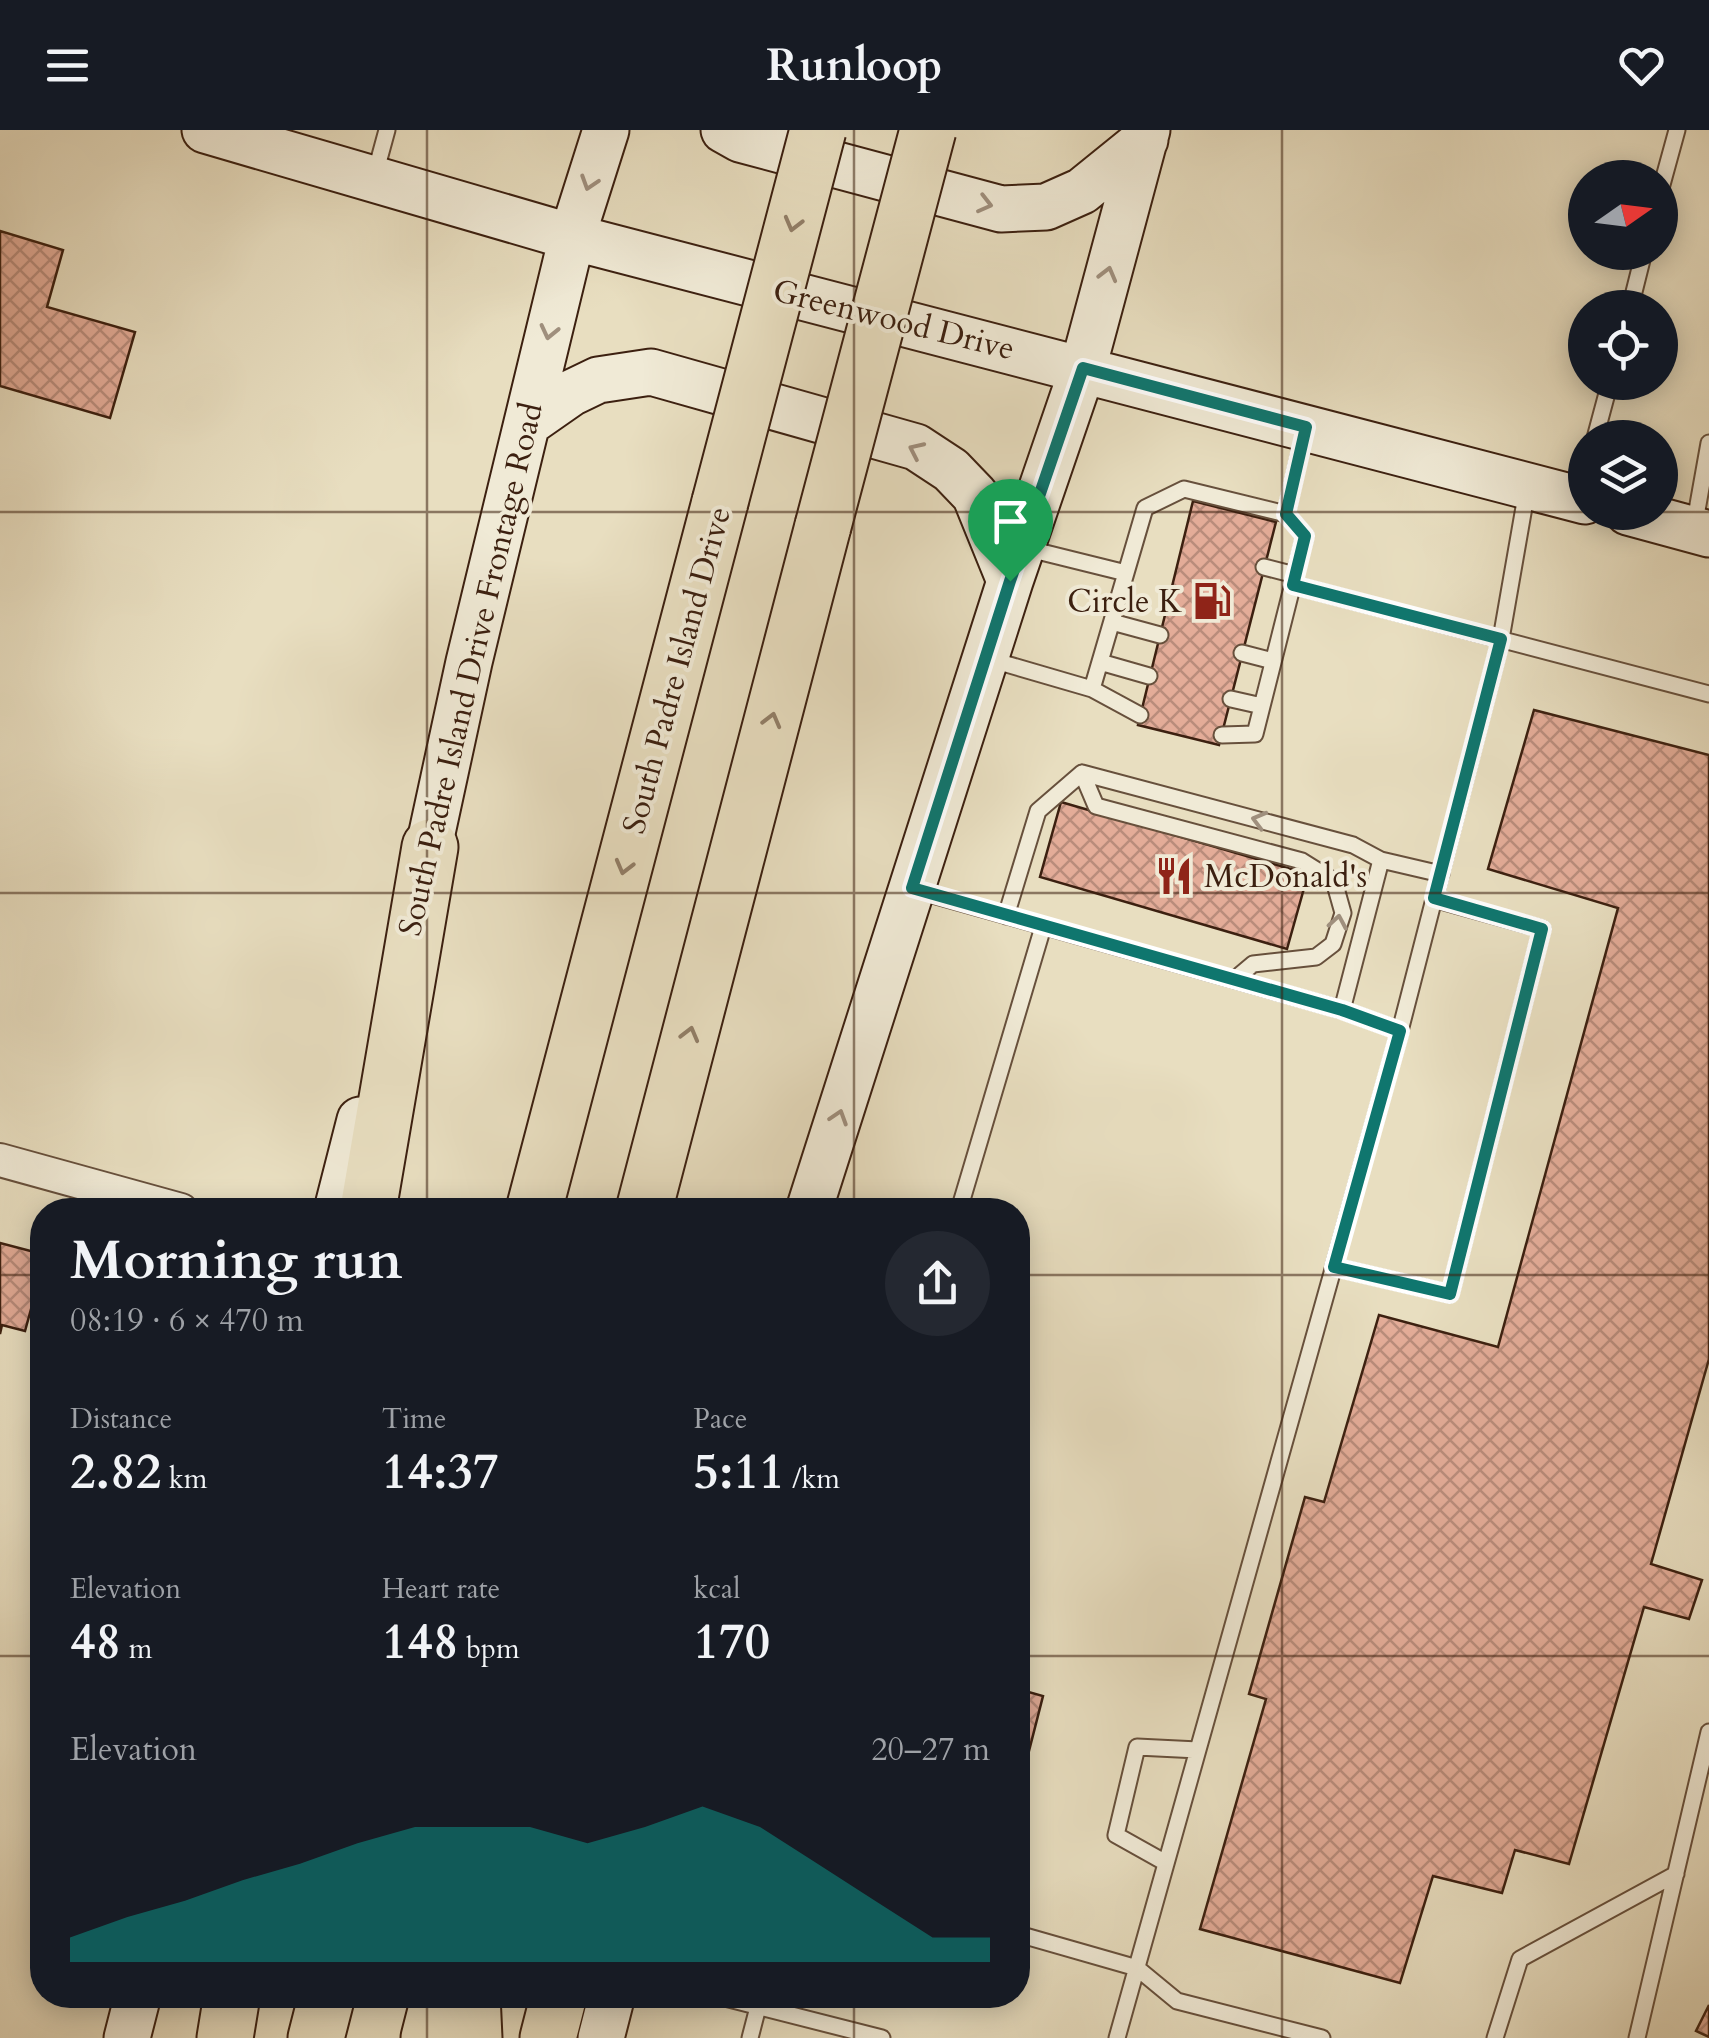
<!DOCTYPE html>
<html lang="en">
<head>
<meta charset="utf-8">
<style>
	body { margin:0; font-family:Cardo,serif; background:#242831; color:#f1f3f6; height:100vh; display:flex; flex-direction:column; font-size:38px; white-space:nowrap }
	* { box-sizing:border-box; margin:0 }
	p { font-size:32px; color:#9ea1a6 }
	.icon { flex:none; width:55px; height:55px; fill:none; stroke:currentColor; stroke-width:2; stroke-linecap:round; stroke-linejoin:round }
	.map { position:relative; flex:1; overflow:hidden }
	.details { position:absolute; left:30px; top:1068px; width:1000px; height:810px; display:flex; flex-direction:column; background:#171b24; border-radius:40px; box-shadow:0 5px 25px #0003 }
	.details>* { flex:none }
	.needle { width:65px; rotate:76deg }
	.tools { position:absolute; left:1568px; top:30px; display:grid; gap:20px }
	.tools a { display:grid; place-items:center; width:110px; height:110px; border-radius:50%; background:#171b24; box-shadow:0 5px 25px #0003; font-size:50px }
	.pin { position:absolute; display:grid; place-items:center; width:85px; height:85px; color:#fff; margin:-102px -42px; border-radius:50% 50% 50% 0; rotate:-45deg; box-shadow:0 0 10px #0007 }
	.pin .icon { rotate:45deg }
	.round { display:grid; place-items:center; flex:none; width:105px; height:105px; border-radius:52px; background:#242831 }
	.headline { display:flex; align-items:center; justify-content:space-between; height:170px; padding:0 40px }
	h1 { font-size:55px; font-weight:600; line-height:75px }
	.metrics { display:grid; grid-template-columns:repeat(3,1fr); gap:15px; height:170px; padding:10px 40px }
	.metrics div { display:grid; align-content:center }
	.metrics b { font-size:50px; font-weight:600 }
	.metrics small { font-size:28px; font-weight:400 }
	.metrics p { font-size:28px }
	.chart { height:280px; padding:20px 40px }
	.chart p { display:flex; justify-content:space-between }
	.chart svg { width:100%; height:180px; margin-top:10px; fill:#0f766e; opacity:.7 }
	header { display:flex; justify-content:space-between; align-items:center; height:130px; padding:0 40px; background:#171b24; font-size:45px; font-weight:600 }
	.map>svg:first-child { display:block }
	.building { fill:url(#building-cross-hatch); stroke:#3c2010; stroke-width:2.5 }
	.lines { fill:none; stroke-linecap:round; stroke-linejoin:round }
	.service-casing { stroke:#67503c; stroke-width:19 }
	.minor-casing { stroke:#67503c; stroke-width:36 }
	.secondary-casing { stroke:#3c2010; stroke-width:49 }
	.motorway-casing { stroke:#3c2010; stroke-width:59 }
	.service { stroke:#f0ead6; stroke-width:15 }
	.minor { stroke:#f0ead6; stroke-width:32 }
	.secondary { stroke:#f0ead6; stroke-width:45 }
	.motorway { stroke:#e8dec0; stroke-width:55 }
	.motorway-bridge-casing { stroke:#3c2010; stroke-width:59; stroke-linecap:butt }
	.motorway-bridge { stroke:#e8dec0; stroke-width:55 }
	.oneway { stroke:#9f8f7d }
	.oneway2 { stroke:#927f68 }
	.route-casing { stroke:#fff; stroke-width:20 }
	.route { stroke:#0f766e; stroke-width:12 }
	.grid { fill:none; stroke:#3c2010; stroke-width:2.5; stroke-opacity:0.55 }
	.labels { text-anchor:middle; stroke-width:8; stroke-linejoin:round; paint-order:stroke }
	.street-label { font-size:32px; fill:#3c2010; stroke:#f0ead6 }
	.poi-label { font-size:32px; fill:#3c2010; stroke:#f0ead6; text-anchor:end }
</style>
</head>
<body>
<header><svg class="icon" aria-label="menu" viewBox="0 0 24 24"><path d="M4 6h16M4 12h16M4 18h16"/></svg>Runloop<svg class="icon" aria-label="heart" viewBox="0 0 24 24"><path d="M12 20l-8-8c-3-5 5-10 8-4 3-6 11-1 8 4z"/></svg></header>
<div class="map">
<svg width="1709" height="1908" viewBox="0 0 1709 1908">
	<defs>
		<pattern id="building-cross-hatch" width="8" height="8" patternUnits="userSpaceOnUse" patternTransform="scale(2.5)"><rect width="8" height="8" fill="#e3ac98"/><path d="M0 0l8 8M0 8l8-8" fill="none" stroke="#b98c7b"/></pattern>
	</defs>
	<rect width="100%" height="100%" fill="#e8dec0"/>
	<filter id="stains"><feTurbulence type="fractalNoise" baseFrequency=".002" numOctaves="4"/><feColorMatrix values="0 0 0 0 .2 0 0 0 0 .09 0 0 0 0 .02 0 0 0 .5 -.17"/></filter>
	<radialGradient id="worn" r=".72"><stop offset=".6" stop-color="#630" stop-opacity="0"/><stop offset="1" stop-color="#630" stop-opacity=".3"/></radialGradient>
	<!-- building -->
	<path class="building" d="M 0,101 L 63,120 L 47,177 L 135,202 L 110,288 L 0,256 Z
		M 1193,371 L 1276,392 L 1219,615 L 1138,595 Z
		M 1534,580 L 1709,625 L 1709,1229 L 1651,1434 L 1702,1450 L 1689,1489 L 1644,1477 L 1569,1734 L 1515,1720 L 1502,1763 L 1433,1746 L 1400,1853 L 1200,1799 L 1266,1569 L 1249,1564 L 1305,1367 L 1324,1372 L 1379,1185 L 1498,1217 L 1618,778 L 1488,739 Z
		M 1061,672 L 1308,744 L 1287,819 L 1040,747 Z
		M 0,1113 L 42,1124 L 42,1139 L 25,1201 L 2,1195 L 0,1204 Z
		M 1018,1559 L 1043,1566 L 1018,1664 Z
		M 1709,1875 L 1709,1907 L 1696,1901 Z"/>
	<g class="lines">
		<!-- service casing -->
		<g class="service-casing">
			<path id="service" d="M 375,44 L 387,0
				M 1660,62 L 1677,0
				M 1630,178 L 1644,122
				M 1595,308 L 1610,252
				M 1286,384 L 1305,300
				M 1694,397 L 1709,313
				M 1025,418 L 1126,443
				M 1264,437 L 1295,445
				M 1293,455 L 1709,564
				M 1112,492 L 1160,505
				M 1242,523 L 1273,531
				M 989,529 L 1092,559 L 1145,378 L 1184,359 L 1286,384 L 1305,406 L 1255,604 L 1222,605
				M 1100,532 L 1149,546
				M 1092,559 L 1140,585
				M 1231,569 L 1262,576
				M 1082,643 L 1096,676 L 1302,731 L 1334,751 L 1343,783 L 1333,814 L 1316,827 L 1253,834 L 1234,850
				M 915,760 L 1342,880 L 1400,901 L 1117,1908
				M 1006,786 L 1038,681 L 1082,643 L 1353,715 L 1381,730 L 1441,744
				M 1342,880 L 1381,730
				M 1400,901 L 1501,509 L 1527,360
				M 959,1080 L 1043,797
				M 1334,1137 L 1450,1164 L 1542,799 L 1434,769
				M 1166,1733 L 1116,1705 L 1137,1617 L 1198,1620
				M 1018,1804 L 1137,1838 L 1177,1871 L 1322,1908
				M 713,1865 L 882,1908
				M 750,1908 L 758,1877
				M 1495,1908 L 1520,1829 L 1676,1744
				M 1637,1908 L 1709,1602"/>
		</g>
		<!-- minor casing -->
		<g class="minor-casing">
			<path id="minor" d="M 0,1030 L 181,1080"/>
		</g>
		<!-- secondary casing -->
		<g class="secondary-casing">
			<path id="secondary" d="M 205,0 L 572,107 L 1585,371
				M 724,0 L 740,9 L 1001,79 L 1046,77 L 1082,61 L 1145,10
				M 528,293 L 571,263 L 598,250 L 651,242 L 916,317 L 951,340 L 975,365 L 1010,451
				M 1628,382 L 1709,404
				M 422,749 L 469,532 L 572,107 L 606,0
				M 337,1080 L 360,990
				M 809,1080 L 1010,451 L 1083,238 L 1147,0
				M 127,1908 L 138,1865
				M 601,1908 L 612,1865"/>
		</g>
		<!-- motorway casing -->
		<g class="motorway-casing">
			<path id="motorway" d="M 368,1080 L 430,717
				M 534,1080 L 720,372
				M 644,1080 L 823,396
				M 472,1865 L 474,1908
				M 225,1908 L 232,1865
				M 316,1908 L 327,1865
				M 429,1908 L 440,1865
				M 548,1908 L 559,1865"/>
		</g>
		<!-- service -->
		<use href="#service" class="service"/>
		<!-- minor -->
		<use href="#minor" class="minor"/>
		<!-- secondary -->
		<use href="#secondary" class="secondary"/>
		<!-- motorway -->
		<use href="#motorway" class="motorway"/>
		<!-- motorway-bridge casing -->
		<g class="motorway-bridge-casing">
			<path id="motorway-bridge" d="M 720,372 L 818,0
				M 823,396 L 928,0"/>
		</g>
		<!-- motorway-bridge -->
		<use href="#motorway-bridge" class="motorway-bridge"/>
	</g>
	<!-- one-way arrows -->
	<defs><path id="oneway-chevron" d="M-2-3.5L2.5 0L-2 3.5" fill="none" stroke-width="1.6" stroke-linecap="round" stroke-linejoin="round" transform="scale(2.5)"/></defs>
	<g class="oneway">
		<use href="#oneway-chevron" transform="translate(589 53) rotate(108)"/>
		<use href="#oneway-chevron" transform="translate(985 74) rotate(14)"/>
		<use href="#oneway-chevron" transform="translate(1108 144) rotate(-75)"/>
		<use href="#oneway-chevron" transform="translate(549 202) rotate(103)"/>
		<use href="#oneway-chevron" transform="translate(916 320) rotate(-155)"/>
		<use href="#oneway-chevron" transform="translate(1259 690) rotate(-165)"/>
		<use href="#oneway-chevron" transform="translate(1338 792) rotate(-80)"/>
		<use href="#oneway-chevron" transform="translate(839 987) rotate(-72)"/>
	</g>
	<g class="oneway2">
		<use href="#oneway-chevron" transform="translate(793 94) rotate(105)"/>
		<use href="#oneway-chevron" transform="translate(772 590) rotate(-75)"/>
		<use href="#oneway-chevron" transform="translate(624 737) rotate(105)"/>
		<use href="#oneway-chevron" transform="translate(690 904) rotate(-75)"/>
	</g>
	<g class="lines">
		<!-- route casing -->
		<g class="route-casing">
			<path id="route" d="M 1083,238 L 1306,297 L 1286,384 L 1305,406 L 1293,455 L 1501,509 L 1434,768 L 1542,799 L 1450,1164 L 1334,1137 L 1400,901 L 1342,880 L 912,758 L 1010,451 Z"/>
		</g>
		<!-- route -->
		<use href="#route" class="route"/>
	</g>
	<!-- grid -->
	<path class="grid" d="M 427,0 L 427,1080M 854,0 L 854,1080M 1282,0 L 1282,1908M 0,382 L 1585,382M 1660,382 L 1709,382M 0,763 L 1709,763M 0,1145 L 42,1145M 1018,1145 L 1709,1145M 0,1526 L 42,1526M 1018,1526 L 1709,1526M 427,1865 L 427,1908M 854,1865 L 854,1908"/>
	<!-- icons -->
	<defs>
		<g id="fuel-bare" transform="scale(3)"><path d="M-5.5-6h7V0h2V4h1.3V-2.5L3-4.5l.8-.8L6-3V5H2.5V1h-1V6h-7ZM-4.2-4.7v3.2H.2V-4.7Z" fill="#8f2418" stroke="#f0ead6" stroke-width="2.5" paint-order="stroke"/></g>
		<g id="restaurant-bare" transform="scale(3)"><path d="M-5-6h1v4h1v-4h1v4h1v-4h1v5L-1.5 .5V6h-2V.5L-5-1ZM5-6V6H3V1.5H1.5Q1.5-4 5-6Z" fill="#8f2418" stroke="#f0ead6" stroke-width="2.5" paint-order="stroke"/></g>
	</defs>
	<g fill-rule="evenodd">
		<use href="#fuel-bare" x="1212" y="471"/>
		<use href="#restaurant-bare" x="1174" y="746"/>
	</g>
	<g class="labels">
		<!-- street labels -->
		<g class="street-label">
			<text transform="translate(894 189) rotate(14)" y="11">Greenwood Drive</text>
			<text transform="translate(470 539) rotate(-77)" y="11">South Padre Island Drive Frontage Road</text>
			<text transform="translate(676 540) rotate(-75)" y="11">South Padre Island Drive</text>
		</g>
		<!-- poi labels -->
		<g class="poi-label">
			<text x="1182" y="482">Circle K</text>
			<text x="1204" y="757" text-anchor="start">McDonald's</text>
		</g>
	</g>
	<rect width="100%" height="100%" filter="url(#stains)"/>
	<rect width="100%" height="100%" fill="url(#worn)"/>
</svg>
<div class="tools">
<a><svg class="needle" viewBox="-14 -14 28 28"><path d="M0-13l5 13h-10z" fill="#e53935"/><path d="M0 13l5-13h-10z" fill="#9ea1a6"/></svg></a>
<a><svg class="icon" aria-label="locate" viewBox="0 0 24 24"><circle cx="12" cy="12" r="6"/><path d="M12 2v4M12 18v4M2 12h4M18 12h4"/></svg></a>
<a><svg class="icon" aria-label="layers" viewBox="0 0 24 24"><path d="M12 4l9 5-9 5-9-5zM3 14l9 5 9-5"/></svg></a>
</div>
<div class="pin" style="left:1010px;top:451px;background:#1e9e55"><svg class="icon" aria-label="arrive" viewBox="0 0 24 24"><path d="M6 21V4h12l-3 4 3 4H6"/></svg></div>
<section class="details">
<div class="headline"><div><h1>Morning run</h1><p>08:19 · 6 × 470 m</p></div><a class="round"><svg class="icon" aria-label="share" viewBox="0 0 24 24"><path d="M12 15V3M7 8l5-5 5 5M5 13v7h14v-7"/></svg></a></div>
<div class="metrics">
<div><p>Distance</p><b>2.82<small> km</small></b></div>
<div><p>Time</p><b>14:37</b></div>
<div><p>Pace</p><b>5:11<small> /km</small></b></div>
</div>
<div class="metrics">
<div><p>Elevation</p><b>48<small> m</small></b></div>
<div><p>Heart rate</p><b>148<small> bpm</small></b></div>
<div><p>kcal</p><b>170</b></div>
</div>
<div class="chart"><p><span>Elevation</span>20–27 m</p>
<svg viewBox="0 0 160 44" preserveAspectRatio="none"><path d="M0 44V38L10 33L20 29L30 24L40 20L50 15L60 11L70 11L80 11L90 15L100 11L110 6L120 11L130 20L140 29L150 38L160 38V44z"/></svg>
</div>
</section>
</div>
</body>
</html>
